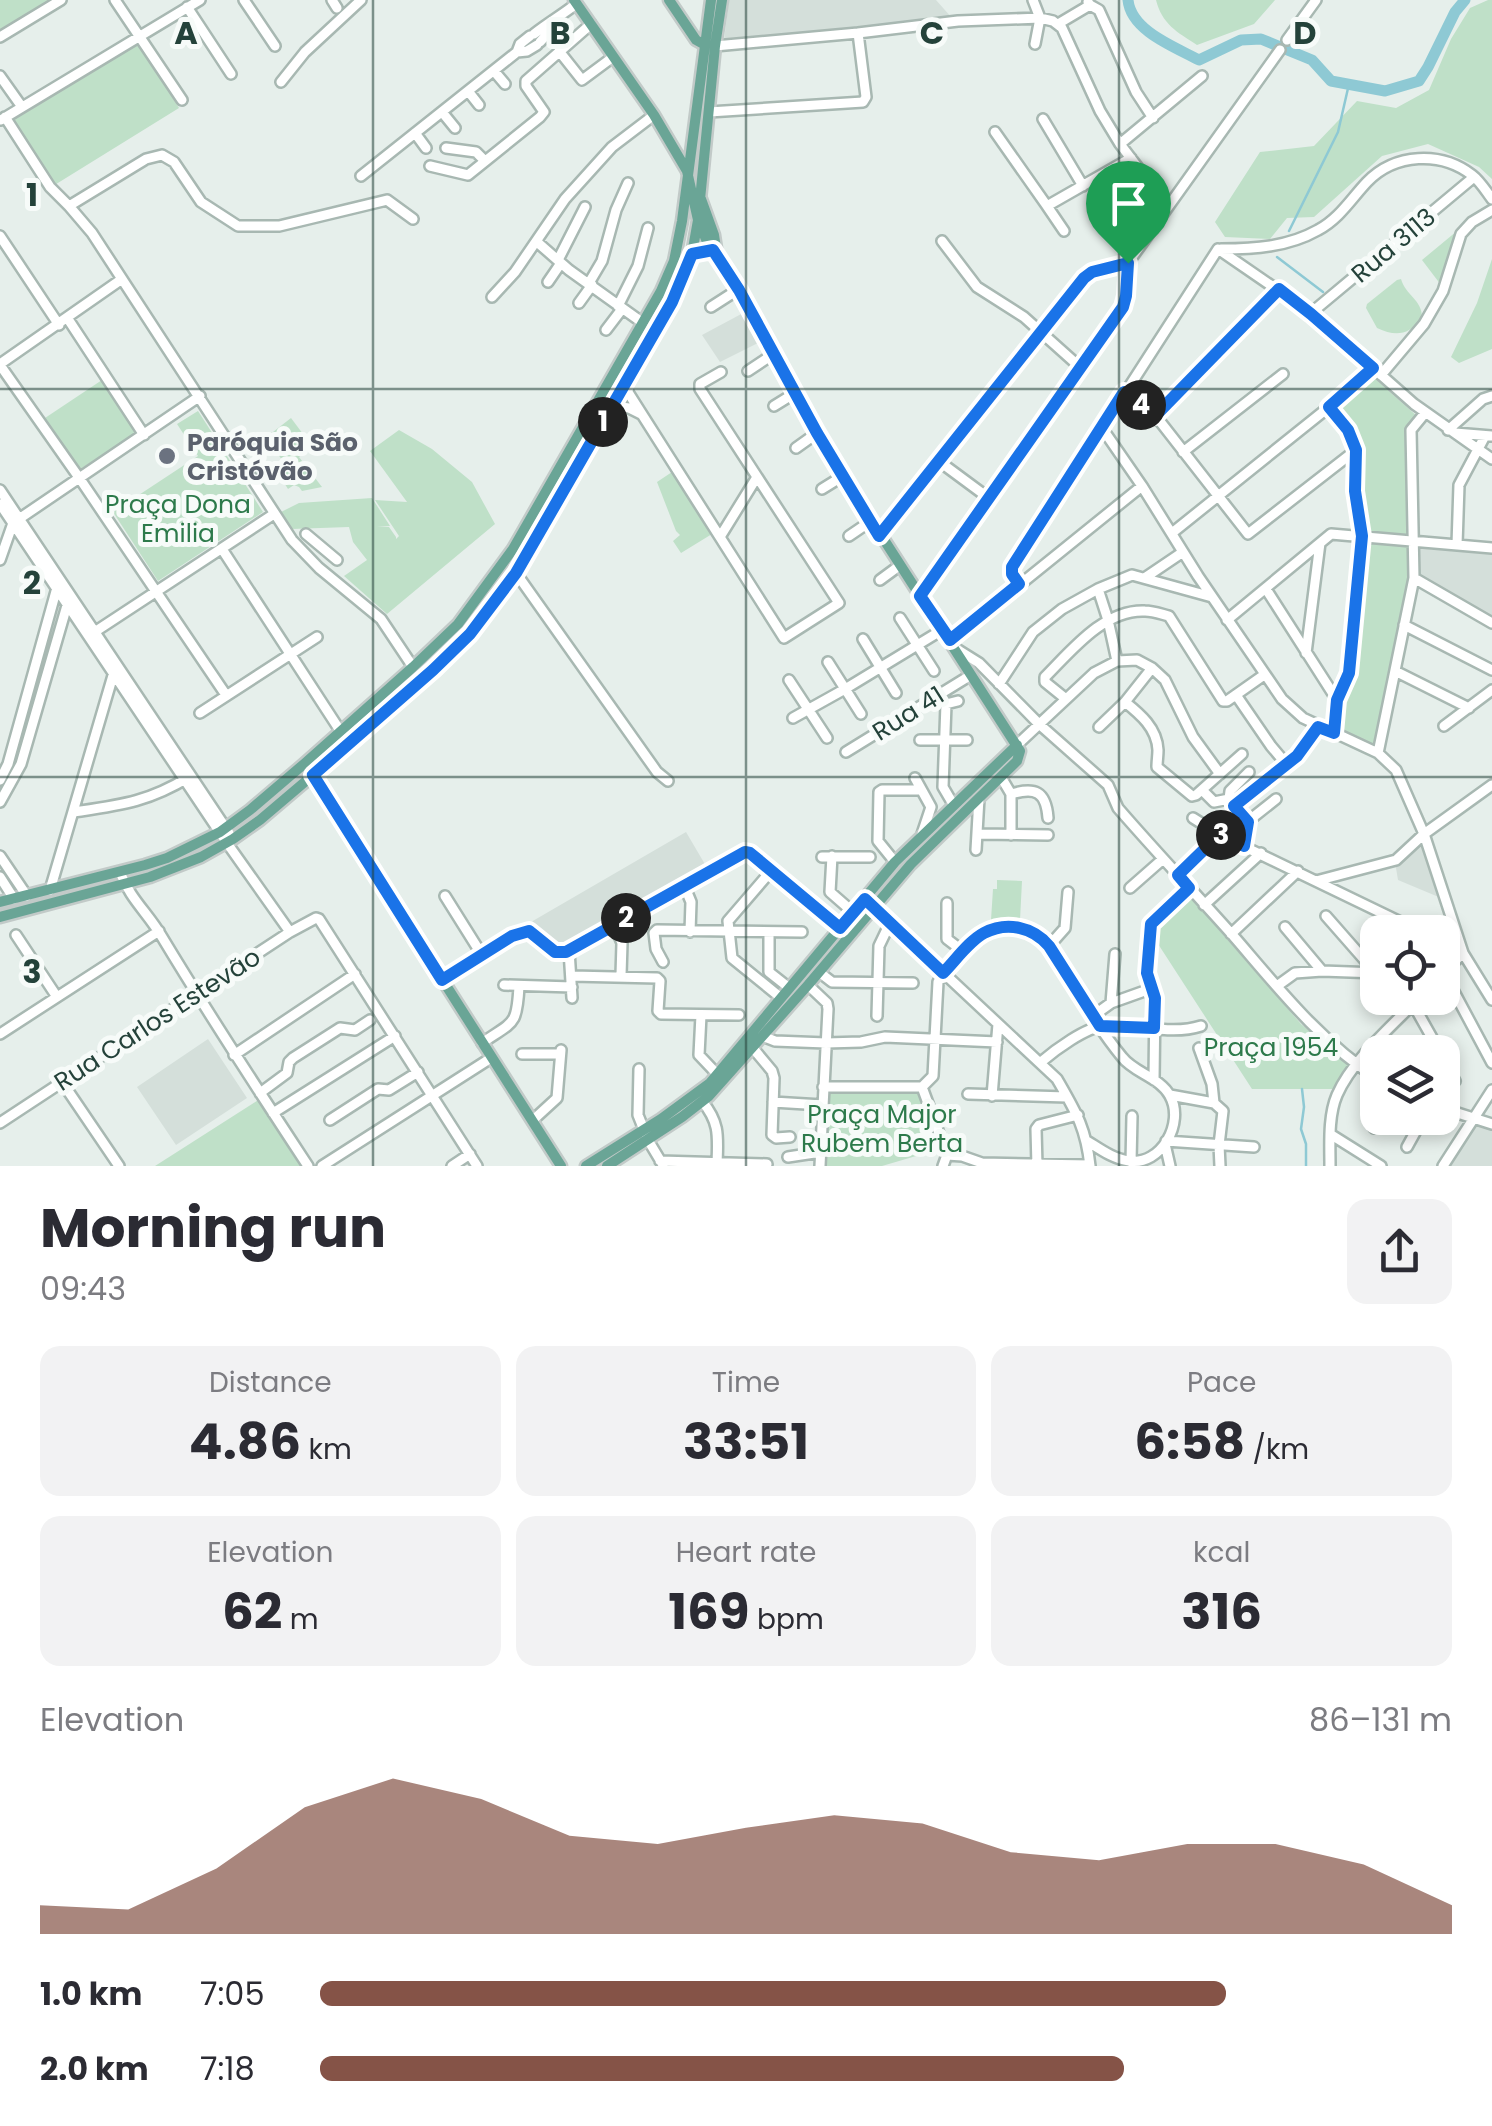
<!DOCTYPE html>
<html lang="en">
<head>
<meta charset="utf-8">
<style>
	body { margin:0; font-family:Poppins,sans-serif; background:#f2f2f3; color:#2b2b33; height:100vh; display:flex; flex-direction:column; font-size:38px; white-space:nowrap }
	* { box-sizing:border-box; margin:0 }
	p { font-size:32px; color:#7c7c81 }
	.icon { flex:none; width:55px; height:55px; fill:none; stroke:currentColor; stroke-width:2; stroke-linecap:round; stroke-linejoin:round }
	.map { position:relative; height:1166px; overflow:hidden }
	.details { display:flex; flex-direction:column; background:#fff; flex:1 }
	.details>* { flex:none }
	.tools { position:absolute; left:1360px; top:915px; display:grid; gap:20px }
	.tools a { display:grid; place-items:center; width:100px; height:100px; border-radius:20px; background:#fff; box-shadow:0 5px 15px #0003; font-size:50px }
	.pin { position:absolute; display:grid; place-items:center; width:85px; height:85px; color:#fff; margin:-102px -42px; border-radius:50% 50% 50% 0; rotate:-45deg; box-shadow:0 0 10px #0007 }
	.pin .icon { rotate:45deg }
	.km { position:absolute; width:50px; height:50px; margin:-25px; border-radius:50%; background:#222; color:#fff; font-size:28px; line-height:50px; text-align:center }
	.round { display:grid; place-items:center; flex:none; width:105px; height:105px; border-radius:20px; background:#f2f2f3 }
	.summary { display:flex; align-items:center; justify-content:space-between; height:170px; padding:0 40px }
	h1 { font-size:55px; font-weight:700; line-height:75px }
	.stats { display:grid; grid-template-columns:repeat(3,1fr); gap:15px; height:170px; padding:10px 40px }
	.stats div { display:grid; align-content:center; border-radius:20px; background:#f2f2f3; text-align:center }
	.stats b { font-size:50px; font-weight:700 }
	.stats small { font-size:28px; font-weight:400 }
	.stats p { font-size:28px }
	.chart { height:280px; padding:20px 40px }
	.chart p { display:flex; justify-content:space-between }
	.chart svg { width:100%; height:180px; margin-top:10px; fill:#855347; opacity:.7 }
	ul { padding:0 40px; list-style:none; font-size:32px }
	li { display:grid; grid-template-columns:160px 120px 1fr; align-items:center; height:75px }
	li i { height:25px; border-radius:12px; background:#855347 }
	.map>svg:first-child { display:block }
	.built { fill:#d4dfda }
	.green { fill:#bfe0c8 }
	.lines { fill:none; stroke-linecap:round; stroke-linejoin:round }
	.stream { stroke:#8ec9d4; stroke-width:2.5 }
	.river { stroke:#8ec9d4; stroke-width:11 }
	.minor-casing { stroke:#a8b8b2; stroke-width:14 }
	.major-casing { stroke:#c2cac8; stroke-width:15 }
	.minor { stroke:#fff; stroke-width:9 }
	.major { stroke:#6aa596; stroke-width:10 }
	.route-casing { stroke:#fff; stroke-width:20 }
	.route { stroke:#1a73e8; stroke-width:12 }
	.grid { fill:none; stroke:#24423a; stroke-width:2.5; stroke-opacity:0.55 }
	.worship-dot { fill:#6b7280; stroke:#f7fbf9; stroke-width:4 }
	.labels { text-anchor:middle; stroke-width:10; stroke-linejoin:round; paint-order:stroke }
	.street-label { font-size:25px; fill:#24423a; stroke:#f7fbf9 }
	.worship-label { font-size:25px; font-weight:bold; fill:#5b616d; stroke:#f7fbf9; text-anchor:start }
	.park-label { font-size:25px; fill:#2d7a4b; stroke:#f7fbf9 }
	.grid-label { font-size:32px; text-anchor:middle; font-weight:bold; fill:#24423a; stroke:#f7fbf9; stroke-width:10; stroke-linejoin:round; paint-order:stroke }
</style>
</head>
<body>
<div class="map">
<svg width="1492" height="1166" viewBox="0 0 1492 1166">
	<rect width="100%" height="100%" fill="#e6efeb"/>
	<!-- built -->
	<path class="built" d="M 729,0 L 936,0 L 952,18 L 724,40 Z
		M 745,312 L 762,341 L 720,362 L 702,335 Z
		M 1419,547 L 1492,553 L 1492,619 L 1419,576 Z
		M 686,832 L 706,866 L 564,946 L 559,945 L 531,922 Z
		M 1421,839 L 1441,898 L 1398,880 L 1395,862 Z
		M 208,1039 L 247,1098 L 176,1145 L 137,1087 Z
		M 1474,1124 L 1492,1129 L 1492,1166 L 1447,1166 Z"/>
	<!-- green -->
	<path class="green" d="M 0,0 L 52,0 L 0,31 Z
		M 1156,0 L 1275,0 L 1254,24 L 1197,45 C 1177,32 1162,24 1156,0 Z
		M 1488,0 L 1492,0 L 1492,179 L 1479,167 L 1428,144 L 1382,156 L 1314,217 L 1287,218 L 1270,239 L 1225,237 L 1215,222 L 1260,152 L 1314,146 L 1357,101 L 1396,108 L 1429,90 L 1451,39 L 1470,8 Z
		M 138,41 L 179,108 L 53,186 L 12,119 Z
		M 1457,231 L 1441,285 L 1422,260 Z
		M 1492,259 L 1492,349 L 1459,363 L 1451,357 L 1477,303 Z
		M 1401,279 C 1406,296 1423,300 1422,319 C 1408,335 1396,337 1377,328 L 1366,308 L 1367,304 L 1397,280 Z
		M 1372,376 L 1418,417 L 1409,428 L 1411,536 L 1366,533 L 1359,491 L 1359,450 L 1333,407 Z
		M 102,380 L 137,432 L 79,470 L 45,418 Z
		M 198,411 L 263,512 L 158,581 L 113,512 L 198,456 L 177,424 Z
		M 291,418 L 312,446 L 299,457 L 322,487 L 302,491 L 299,487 L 294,485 L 288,489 L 274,467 L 282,460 L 264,434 L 273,432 Z
		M 399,430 L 432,449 L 472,482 L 495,524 L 387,614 L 344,576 L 367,560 L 353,542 L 349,527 L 292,529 L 281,512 L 299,503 L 372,498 L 390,526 L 377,527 L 389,527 L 396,537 L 396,539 L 399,536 L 375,500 L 407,502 L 370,451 Z
		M 672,472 L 712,534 L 681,553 L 673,541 L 680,535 L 676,531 L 657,482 Z
		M 1366,540 L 1411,542 L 1411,577 L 1375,749 L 1336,732 L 1338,703 L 1355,673 Z
		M 997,880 L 1022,881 L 1020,920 L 991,920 L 993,889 L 997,889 Z
		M 1188,894 L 1301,1024 L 1351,1066 L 1335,1089 L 1252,1089 L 1149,930 Z
		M 828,1091 L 923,1091 L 940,1149 L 882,1166 L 824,1166 Z
		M 260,1099 L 304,1166 L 155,1166 Z"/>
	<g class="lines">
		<!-- stream -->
		<path class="stream" d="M 1289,231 L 1338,132 L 1349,84
			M 1277,257 L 1323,292
			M 1302,1089 L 1304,1107 L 1301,1129 L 1306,1144 L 1306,1166"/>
		<!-- river -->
		<path class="river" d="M 1128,0 C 1131,31 1175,47 1199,60 L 1241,40 L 1261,39 L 1312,60 L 1331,81 L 1385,91 L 1419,81 L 1428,67 L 1455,12 L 1465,0"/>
		<!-- minor casing -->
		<g class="minor-casing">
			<path id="minor" d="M 115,0 L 182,100
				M 244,0 L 275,46
				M 332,0 L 337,8
				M 1033,0 L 1040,18 L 1035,44
				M 1090,5 L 1099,10 L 1136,92 L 1153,118
				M 187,7 L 231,74
				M 1058,24 L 1090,5 L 1088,2
				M 534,34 C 548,23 562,15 576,4
				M 0,37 L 61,0
				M 1287,40 L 1316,0
				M 540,42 L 551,30 L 554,22
				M 715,46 L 858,33 L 958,21 L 1040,18 L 1053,21 L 1062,28 L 1100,111 L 1120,144 L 1168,207
				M 559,51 L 582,80 L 613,57
				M 517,52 L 527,51 L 537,45
				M 494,71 L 505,84
				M 0,76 L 22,107
				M 281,82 L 305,52 L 361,0
				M 468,91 L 479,105
				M 442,112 L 455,128
				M 709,112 L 863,102 L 866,97 L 858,33
				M 5,117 L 50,187 L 69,206 L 92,233 L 292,540 L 319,568 L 381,619 L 413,667
				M 1043,119 L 1083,186
				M 1,120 L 200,0
				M 995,132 L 1047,206
				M 415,133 L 426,148
				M 1120,144 L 1202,76
				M 446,148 L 476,152 L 485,161
				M 430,166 L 468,175 L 540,117 L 544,112 L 526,86 L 526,81 L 591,24
				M 361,176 L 517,52 L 520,44 L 530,36
				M 69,206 L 146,159 L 162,155 L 174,162 L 201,202 L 238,226 L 279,226 L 387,200 L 413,219
				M 1064,231 L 1047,206 L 1131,158
				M 0,236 L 59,325
				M 942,241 L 977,287 L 1024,317 L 1081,368
				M 537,242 L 569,270 L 643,323
				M 1218,249 L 1311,313 L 1414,404 L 1492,459
				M 1221,249 C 1254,249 1288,247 1318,230 C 1339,219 1351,199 1367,182 C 1395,153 1441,151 1472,175 C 1480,181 1486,191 1492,199
				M 558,260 L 585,207
				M 548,282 L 561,263
				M 589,283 L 602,261 L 616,210 L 628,183
				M 492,297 L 515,272 L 565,199 L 612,147 L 654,115
				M 579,303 L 592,285
				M 618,306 L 638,266 L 648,228
				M 711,307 L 739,289
				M 1311,313 L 1474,177
				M 68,319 L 144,435
				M 606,330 L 622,309
				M 0,364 L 122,279
				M 0,365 L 80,479 L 226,695
				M 748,371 L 775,353
				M 1381,375 L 1424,324 L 1443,291 L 1461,234 L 1472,222 L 1492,210
				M 624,386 L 784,638 L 839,603 L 700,389 L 700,384 L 721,372
				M 1123,392 L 1155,415 L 1248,534 L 1356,450
				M 613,406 L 629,408 L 641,414
				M 774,406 L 795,393
				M 1329,407 L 1348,430 L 1356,450 L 1355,491 L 1363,536 L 1349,673 L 1337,700 L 1334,733
				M 1155,415 L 1279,289
				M 1102,428 L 1142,486 L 1198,576 L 1282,699 L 1303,718 L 1378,753 L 1396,770 L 1424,834 L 1463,953 L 1492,1000
				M 1448,430 L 1483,399 L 1492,396
				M 1455,433 L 1492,436
				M 796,448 L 817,433
				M 1183,452 L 1283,374
				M 940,462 L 990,499
				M 822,489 L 843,476
				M 0,490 L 229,833
				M 0,504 L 227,843 L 290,932
				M 1172,533 L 1329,407 L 1373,368
				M 306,534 L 337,560
				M 849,536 L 871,521
				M 879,536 L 1084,278 L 1092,272 L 1128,263
				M 720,537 L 757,477
				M 1457,545 L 1459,485 L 1485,436
				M 222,549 L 341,732
				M 0,560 L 13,523 L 200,396
				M 516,573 L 657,772 L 668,781
				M 1146,577 L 1183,552
				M 1414,578 L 1492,623
				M 880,580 L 899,566
				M 1019,585 L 1013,574 L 1013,567 L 1218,249
				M 1098,589 L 1108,620 L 1117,661
				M 1266,589 L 1337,700
				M 920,596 L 1123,307 L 1127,296 L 1128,263 L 1280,50
				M 900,618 L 934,671
				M 1227,620 L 1331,534 L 1492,548
				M 1404,625 L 1492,670
				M 93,633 L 274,514
				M 863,639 L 896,693
				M 950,641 L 1142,486
				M 955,648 L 979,663 L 1039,724 L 1108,785 L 1118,808 C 1156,852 1197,895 1236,939 C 1279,989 1322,1043 1378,1079
				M 1306,653 L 1320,543
				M 828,662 L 861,714
				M 1395,671 L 1469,708
				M 789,680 L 827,738
				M 999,684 L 1033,632 L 1062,609 L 1098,589 L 1132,575 L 1212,597
				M 1236,695 L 1271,746 L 1287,765
				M 1066,699 L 1045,682 L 1045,677 C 1071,651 1104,609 1145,611 C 1153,611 1161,614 1169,616 L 1223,701 L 1227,701 L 1264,675
				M 1125,702 C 1140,714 1157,728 1158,750 C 1158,756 1157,761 1157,767 L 1192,796 L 1196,795 L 1242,754
				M 200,713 L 317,637
				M 793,718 L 845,689 L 942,630
				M 1444,726 L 1492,690
				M 1099,727 L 1125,702 L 1152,668
				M 920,740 L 967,740
				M 1017,745 L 1094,673 L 1117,661 L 1137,660 L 1152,668 L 1165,680 L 1193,737 L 1220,774
				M 846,752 L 971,675
				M 1378,753 L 1414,578 L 1411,430 L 1425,413
				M 1001,777 L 1011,794 L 1011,835
				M 915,778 L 931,807 L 922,834
				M 0,780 L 8,764 L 58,584
				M 1202,790 L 1214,802 L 1229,799
				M 1011,794 C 1035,787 1046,791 1048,818
				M 1229,799 L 1247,822 L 1244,845
				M 1229,799 L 1230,791 L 1249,772
				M 0,802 L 21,764 L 68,602
				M 953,804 L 943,787 L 946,704 L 958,701
				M 1235,806 L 1287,765 L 1318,727
				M 74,812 C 121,805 148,802 189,777
				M 1193,818 L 1220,835 L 1415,929 L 1418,932
				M 1247,822 L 1276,799
				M 977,834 L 1048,835
				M 976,850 L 979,798
				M 0,856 L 27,896
				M 832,856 L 830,892 L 854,913
				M 822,857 L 870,857
				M 895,862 L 878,841 L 879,792 L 882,790 L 920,790
				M 771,871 L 728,921 L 732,958 L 780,997
				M 120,872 C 130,899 148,913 162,937 C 209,1015 258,1090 308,1166
				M 1178,875 L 1220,835
				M 0,877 L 14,899
				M 1316,881 L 1396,860 L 1424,834 L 1492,785
				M 684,885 L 691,902 L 690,932
				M 1130,888 L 1163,859
				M 50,890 L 114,672
				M 445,896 L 482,955
				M 869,903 L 1057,1079 C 1076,1112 1086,1128 1090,1166
				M 947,903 L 947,939 L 964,952
				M 1204,905 L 1261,853
				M 1326,916 L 1376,973
				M 614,924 L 622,943 L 621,975
				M 1285,927 L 1322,971
				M 769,932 L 769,972 L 788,987
				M 1231,934 L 1298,871
				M 16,935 L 57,997
				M 1049,946 L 1065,928 L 1068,892
				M 569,950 L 572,998
				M 663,962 L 656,949 L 654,933 L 657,930 L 802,932
				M 819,972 L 832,982 L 913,983
				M 1444,973 L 1492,1063
				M 1442,974 L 1463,953
				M 572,976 L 657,978 L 660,981 L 658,1011 L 661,1014 L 739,1015
				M 442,979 L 512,936 L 529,931 L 555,952 L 558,954 L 567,952 L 745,852 L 750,853 L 840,928
				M 504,985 L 572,987
				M 808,985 L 827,1003 L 828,1009 L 820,1166
				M 1277,986 L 1295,973 L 1322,971 L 1378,973
				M 1111,1003 L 1115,954
				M 1413,1004 L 1440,1052
				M 701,1015 L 699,1055 L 717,1074
				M 877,1016 L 879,946 L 890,923
				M 1093,1016 L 1111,1003 L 1153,988
				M 0,1034 L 159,931
				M 762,1036 L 775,1041 L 826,1043 L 861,1042 L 885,1037 L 997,1042
				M 482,1043 C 514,1021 517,1026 519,986
				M 752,1047 L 772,1071 L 774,1078 L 772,1135 L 776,1138 L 790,1137
				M 1199,1048 L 1212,1084 L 1214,1103
				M 522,1054 L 560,1054
				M 234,1055 L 355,974
				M 1442,1057 L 1455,1081 L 1442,1093
				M 1041,1062 C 1055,1050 1086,1027 1104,1026 C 1136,1023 1170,1036 1201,1026
				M 639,1069 L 638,1115 L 648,1140 L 663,1165
				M 1154,1080 L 1155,998 L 1147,973 L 1149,933 L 1151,924 L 1189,888
				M 62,1082 L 119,1166
				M 823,1087 L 922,1087 L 933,1076 L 938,982 C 945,970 971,940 982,933 C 1005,920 1033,927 1049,946 C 1073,983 1094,1023 1122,1057 C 1134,1073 1160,1077 1170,1096 C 1185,1123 1161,1166 1129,1161 C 1113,1159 1100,1149 1087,1141
				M 922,1087 L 947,1155 L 943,1166
				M 260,1093 L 287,1073 L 289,1062 L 293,1058 L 340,1028 L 355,1030 L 370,1020
				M 968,1094 L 1067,1097
				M 1170,1095 L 1214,1103 L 1223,1111 L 1219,1145 L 1220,1166
				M 992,1096 L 998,1024
				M 702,1101 C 720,1123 718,1136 717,1164
				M 773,1102 L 822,1105
				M 1442,1108 L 1492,1124
				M 273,1113 L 395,1036
				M 330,1120 L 378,1089 L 389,1090 L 418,1072
				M 533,1120 L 557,1098 L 561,1050
				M 0,1123 L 290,932 L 316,918 L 319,919 L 477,1166
				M 1374,1128 L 1380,1118
				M 1330,1134 L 1381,1166
				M 1166,1141 L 1254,1147
				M 1165,1144 L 1170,1166
				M 1407,1147 L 1423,1118
				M 947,1155 L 962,1156 L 982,1163 L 1090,1165
				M 788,1157 L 821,1152
				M 660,1161 L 767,1164
				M 1131,1162 L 1132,1116
				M 322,1166 L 491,1058
				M 452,1166 L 470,1154
				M 1037,1166 L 1036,1129 L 1039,1125 L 1078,1115
				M 1330,1166 C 1330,1144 1328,1116 1337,1095 C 1352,1060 1393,1025 1419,998
				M 1443,1166 L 1492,1090"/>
		</g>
		<!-- major casing -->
		<g class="major-casing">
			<path id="major" d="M 574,0 L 654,115 L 687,171 L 698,220 L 708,244 L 739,289 L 843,476 L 1020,751 L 1017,761 L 911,864 L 808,985 L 709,1096 L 682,1117 L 607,1166
				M 669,0 L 696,40 L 705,45
				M 701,199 L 714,235 L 717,255
				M 309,770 L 561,1166
				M 0,902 L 145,865 L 167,858 L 220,832 L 250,810 L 304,764 L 413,667 L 458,624 L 513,549 L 661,291 L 674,261 L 682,221 L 711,0
				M 0,917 L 150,877 L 201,857 L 233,839 L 260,820 L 313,775 L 433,670 L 469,633 L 516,573 L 672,302 L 692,254 L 698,220 L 715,46 L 722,0
				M 586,1166 L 661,1119 L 710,1083 L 895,862 L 1017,745"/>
		</g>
		<!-- minor -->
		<use href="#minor" class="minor"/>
		<!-- major -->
		<use href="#major" class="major"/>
	</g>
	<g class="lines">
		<!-- route casing -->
		<g class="route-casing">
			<path id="route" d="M 713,250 L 739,290 L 817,433 L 879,536 L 1084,278 L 1092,272 L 1128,263 L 1126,296 L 1123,307 L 920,596 L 950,640 L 1019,584 L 1012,574 L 1012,567 L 1124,392 L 1155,416 L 1279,289 L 1311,314 L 1373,368 L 1329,407 L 1348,430 L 1356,450 L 1355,491 L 1362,536 L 1349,673 L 1337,700 L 1334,733 L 1318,727 L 1297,756 L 1234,806 L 1248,822 L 1244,846 L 1220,834 L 1178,875 L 1189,888 L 1151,924 L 1147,973 L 1155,998 L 1154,1028 L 1100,1026 L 1049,946 C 1033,927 1007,921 984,933 C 969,941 955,961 943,973 L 865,899 L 840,928 L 750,853 L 745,852 L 566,952 L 555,952 L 529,931 L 512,936 L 442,980 L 313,775 L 433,670 L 470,634 L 516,573 L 672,302 L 692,254 Z"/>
		</g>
		<!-- route -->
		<use href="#route" class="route"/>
	</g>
	<!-- grid -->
	<path class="grid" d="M 373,0 L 373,1166M 746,0 L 746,1166M 1119,0 L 1119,1166M 0,389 L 1492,389M 0,777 L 1492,777"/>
	<!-- markers -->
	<circle class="worship-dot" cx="167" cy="456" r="10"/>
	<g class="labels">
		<!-- street labels -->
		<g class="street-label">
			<text transform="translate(1393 245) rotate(-40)" y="9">Rua 3113</text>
			<text transform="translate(908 713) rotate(-32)" y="9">Rua 41</text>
			<text transform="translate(157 1019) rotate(-33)" y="9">Rua Carlos Estevão</text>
		</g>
		<!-- worship labels -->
		<g class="worship-label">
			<text x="187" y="451">Paróquia São<tspan x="187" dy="29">Cristóvão</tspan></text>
		</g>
		<!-- park labels -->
		<g class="park-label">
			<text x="178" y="513">Praça Dona<tspan x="178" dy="29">Emilia</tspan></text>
			<text x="1271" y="1056">Praça 1954</text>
			<text x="882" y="1123">Praça Major<tspan x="882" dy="29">Rubem Berta</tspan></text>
		</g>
	</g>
	<g class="grid-label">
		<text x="186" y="44">A</text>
		<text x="560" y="44">B</text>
		<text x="932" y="44">C</text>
		<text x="1305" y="44">D</text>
		<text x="32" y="206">1</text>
		<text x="32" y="594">2</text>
		<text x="32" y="983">3</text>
	</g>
</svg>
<div class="tools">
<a><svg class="icon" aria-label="locate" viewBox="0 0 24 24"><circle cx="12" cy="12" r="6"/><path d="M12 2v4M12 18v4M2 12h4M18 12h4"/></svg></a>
<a><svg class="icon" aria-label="layers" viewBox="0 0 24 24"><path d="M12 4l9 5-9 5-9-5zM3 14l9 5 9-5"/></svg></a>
</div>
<div class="pin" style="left:1128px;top:263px;background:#1e9e55"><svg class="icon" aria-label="arrive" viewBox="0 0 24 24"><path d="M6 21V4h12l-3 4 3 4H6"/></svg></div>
<b class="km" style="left:603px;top:422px">1</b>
<b class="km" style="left:626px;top:918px">2</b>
<b class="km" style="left:1221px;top:835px">3</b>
<b class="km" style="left:1141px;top:405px">4</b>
</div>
<section class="details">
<div class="summary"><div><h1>Morning run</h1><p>09:43</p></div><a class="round"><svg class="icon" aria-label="share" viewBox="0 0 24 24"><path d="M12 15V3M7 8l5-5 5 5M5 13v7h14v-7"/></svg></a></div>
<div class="stats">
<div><p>Distance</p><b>4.86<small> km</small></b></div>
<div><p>Time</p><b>33:51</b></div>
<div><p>Pace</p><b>6:58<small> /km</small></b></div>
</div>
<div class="stats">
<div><p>Elevation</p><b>62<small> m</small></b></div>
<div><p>Heart rate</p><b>169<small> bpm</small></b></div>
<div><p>kcal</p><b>316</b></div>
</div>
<div class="chart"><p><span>Elevation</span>86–131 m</p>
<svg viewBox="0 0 160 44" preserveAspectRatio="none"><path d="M0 44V37L10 38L20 28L30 13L40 6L50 11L60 20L70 22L80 18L90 15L100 17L110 24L120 26L130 22L140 22L150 27L160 37V44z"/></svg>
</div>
<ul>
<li><b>1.0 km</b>7:05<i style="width:80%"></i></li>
<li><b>2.0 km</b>7:18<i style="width:71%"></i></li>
</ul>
</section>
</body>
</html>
